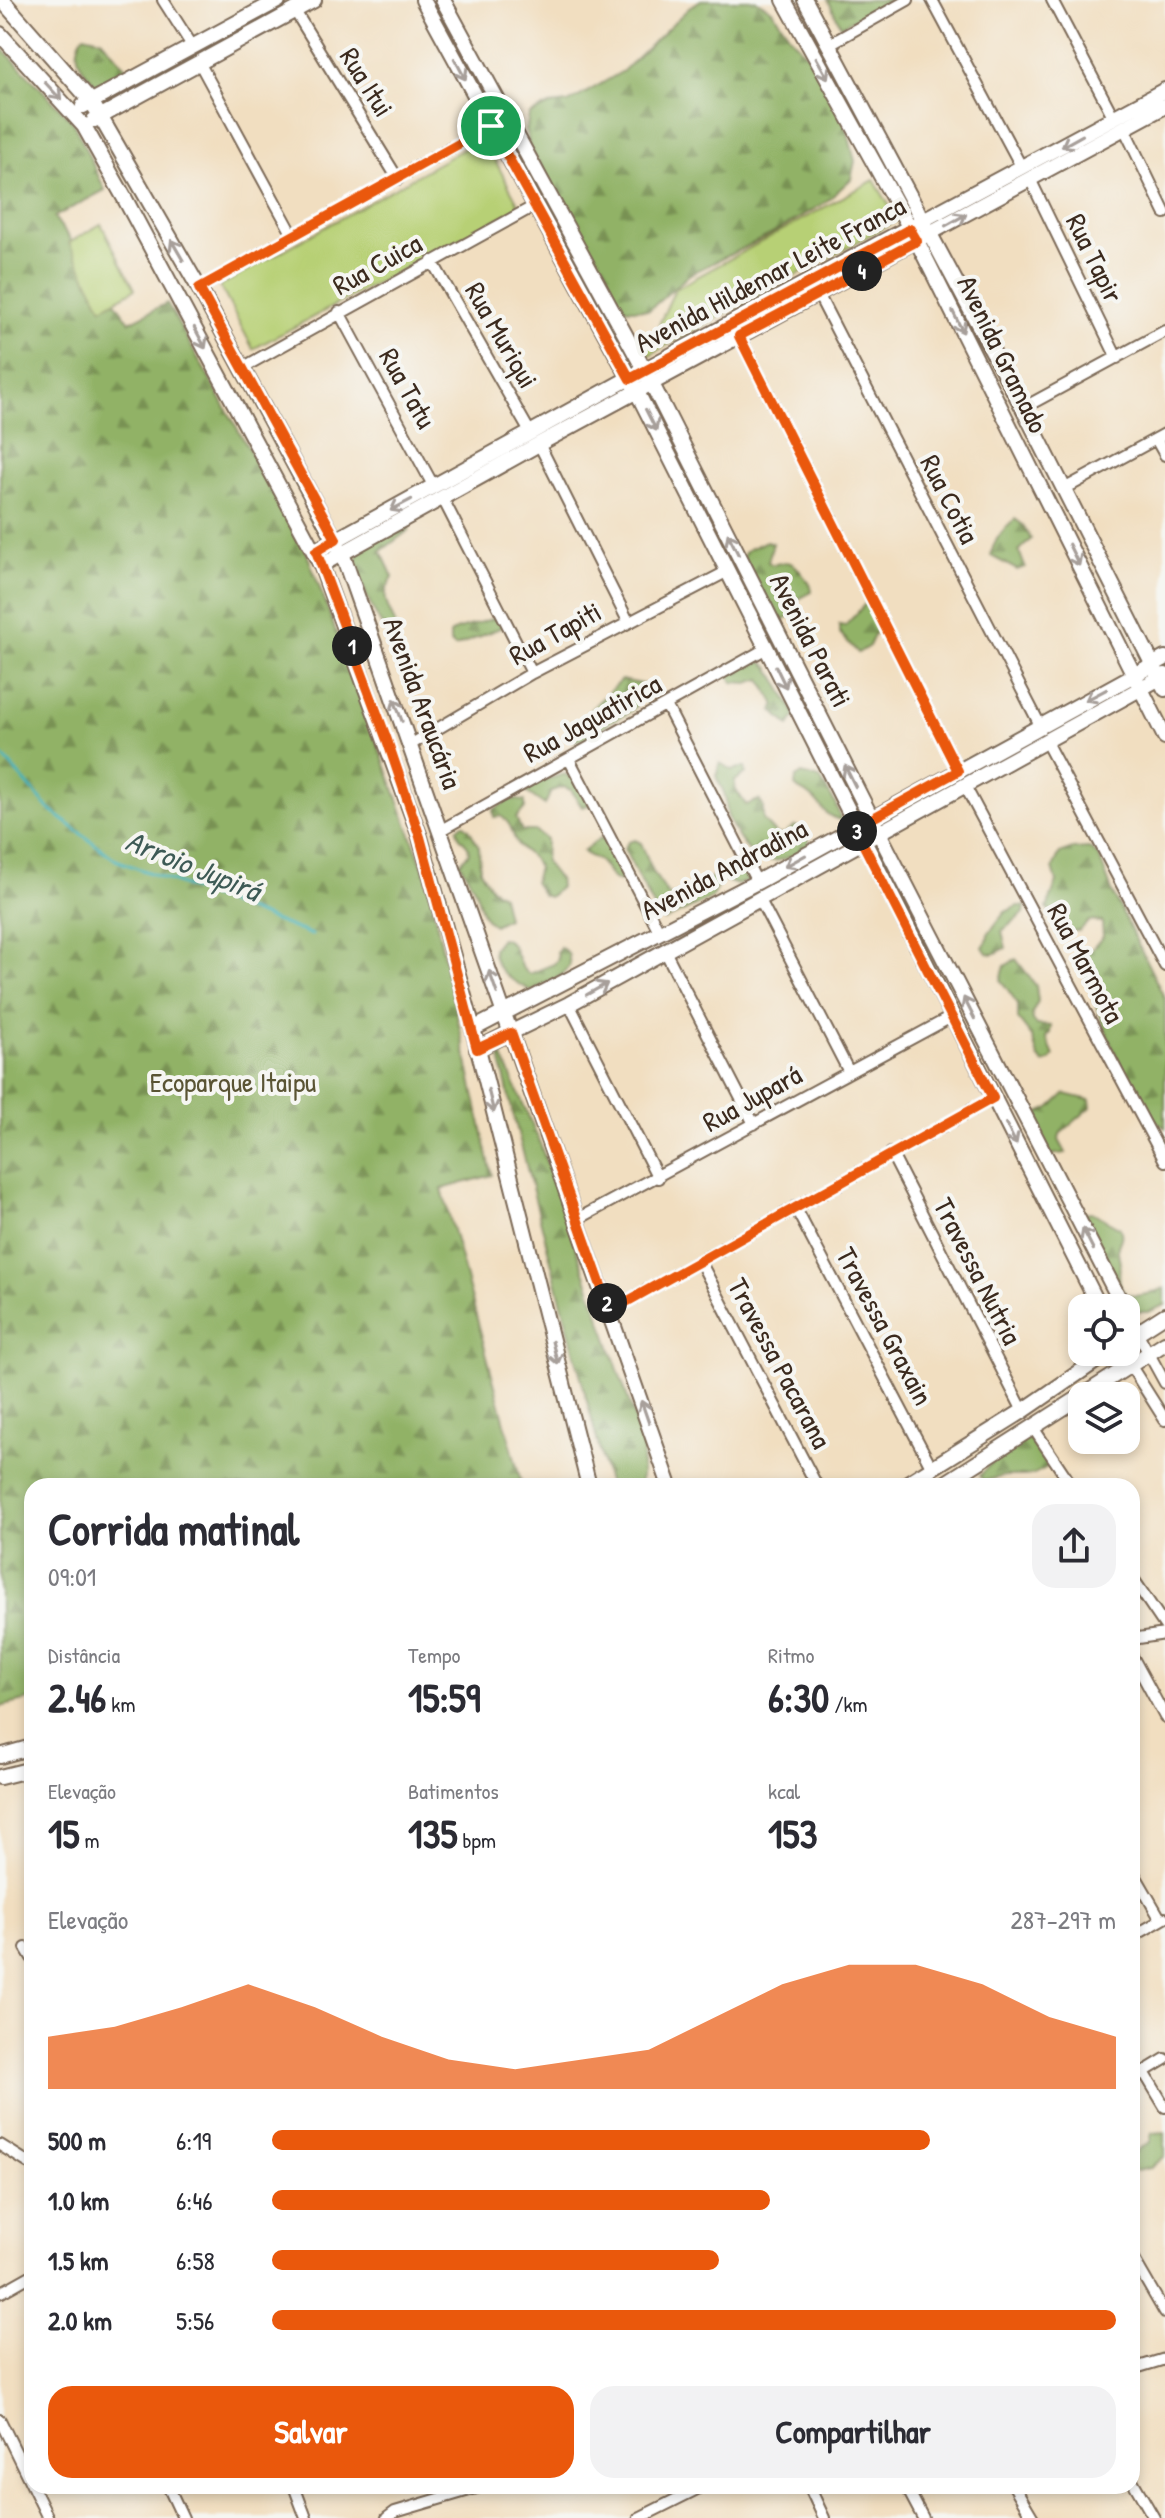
<!DOCTYPE html>
<html lang="pt">
<head>
<meta charset="utf-8">
<style>
	body { margin:0; font-family:"Patrick Hand",sans-serif; background:#f2f2f3; color:#2b2b33; height:100vh; display:flex; flex-direction:column; font-size:30px; white-space:nowrap }
	* { box-sizing:border-box; margin:0 }
	p { font-size:26px; color:#7c7c81 }
	.icon { flex:none; width:44px; height:44px; fill:none; stroke:currentColor; stroke-width:2; stroke-linecap:round; stroke-linejoin:round }
	.map { position:relative; flex:1; overflow:hidden }
	.panel { position:absolute; left:24px; top:1478px; width:1116px; height:1016px; display:flex; flex-direction:column; background:#fff; border-radius:24px; box-shadow:0 4px 12px #0003 }
	.panel>* { flex:none }
	.tools { position:absolute; left:1068px; top:1294px; display:grid; gap:16px }
	.tools a { display:grid; place-items:center; width:72px; height:72px; border-radius:16px; background:#fff; box-shadow:0 4px 12px #0003; font-size:40px }
	.pin { position:absolute; display:grid; place-items:center; width:68px; height:68px; color:#fff; margin:-34px; border:4px solid #fff; border-radius:50%; box-shadow:0 2px 8px #0007 }
	.km { position:absolute; width:40px; height:40px; margin:-20px; border-radius:50%; background:#222; color:#fff; font-size:22px; line-height:40px; text-align:center }
	.round { display:grid; place-items:center; flex:none; width:84px; height:84px; border-radius:24px; background:#f2f2f3 }
	.summary { display:flex; align-items:center; justify-content:space-between; height:136px; padding:0 24px }
	h1 { font-size:44px; font-weight:800; line-height:60px }
	.metrics { display:grid; grid-template-columns:repeat(3,1fr); gap:12px; height:136px; padding:8px 24px }
	.metrics div { display:grid; align-content:center }
	.metrics b { font-size:40px; font-weight:800 }
	.metrics small { font-size:22px; font-weight:400 }
	.metrics p { font-size:22px }
	.chart { height:224px; padding:16px 24px }
	.chart p { display:flex; justify-content:space-between }
	.chart svg { width:100%; height:144px; margin-top:8px; fill:#ea580c; opacity:.7 }
	.button { display:flex; gap:16px; margin-top:auto; padding:16px 24px }
	.button a { flex:1; height:92px; border-radius:24px; background:#ea580c; color:#fff; font-size:32px; font-weight:800; line-height:92px; text-align:center }
	.button a+a { background:#f2f2f3; color:#2b2b33 }
	ul { padding:0 24px; list-style:none; font-size:26px }
	li { display:grid; grid-template-columns:128px 96px 1fr; align-items:center; height:60px }
	li i { height:20px; border-radius:10px; background:#ea580c }
	.map>svg:first-child { display:block }
	.forest { fill:url(#forest-firs); stroke:#666e42; stroke-width:2 }
	.park { fill:#b7d075; stroke:#797d4a; stroke-width:2 }
	.lines { fill:none; stroke-linecap:round; stroke-linejoin:round }
	.stream { stroke:#42b2ba; stroke-width:3 }
	.street-casing { stroke:#7b6957; stroke-width:14 }
	.secondary-casing { stroke:#7b6957; stroke-width:18 }
	.street { stroke:#fff; stroke-width:10 }
	.secondary { stroke:#fff; stroke-width:14 }
	.oneway { stroke:#a79f9a }
	.route-casing { stroke:#fff; stroke-width:16 }
	.route { stroke:#ea580c; stroke-width:10 }
	.labels { text-anchor:middle; stroke-width:8; stroke-linejoin:round; paint-order:stroke }
	.street-label { font-size:28px; fill:#3b2a1e; stroke:#f6f6f2 }
	.park-label { font-size:28px; fill:#5a5434; stroke:#f6f6f2 }
	.water-label { font-size:30px; font-style:italic; fill:#3d5a55; stroke:#f6f6f2 }
</style>
</head>
<body>
<div class="map">
<svg width="1165" height="2518" viewBox="0 0 1165 2518">
	<defs>
		<pattern id="forest-firs" width="22" height="20" patternUnits="userSpaceOnUse" patternTransform="scale(2)"><rect width="22" height="20" fill="#91b266"/><path d="M5 1l3.5 6h-7zM16 11l3.5 6h-7z" fill="#789153"/></pattern>
	</defs>
	<rect width="100%" height="100%" fill="#f6f6f2"/>
	<filter id="ink" filterUnits="userSpaceOnUse"><feTurbulence type="fractalNoise" baseFrequency=".0125" numOctaves="2"/><feDisplacementMap in="SourceGraphic" scale="16" xChannelSelector="R" yChannelSelector="G"/><feConvolveMatrix kernelMatrix="1 2 1 2 8 2 1 2 1" color-interpolation-filters="sRGB"/></filter>
	<filter id="wash" filterUnits="userSpaceOnUse"><feTurbulence type="fractalNoise" baseFrequency=".006" numOctaves="4" result="noise"/><feDisplacementMap in="SourceGraphic" scale="32" xChannelSelector="R" yChannelSelector="G"/><feGaussianBlur stdDeviation="1.8" result="paint"/><feColorMatrix in="noise" values="0 0 0 0 0 0 0 0 0 0 0 0 0 0 0 0 0 1.4 0 .05"/><feComposite in="paint" operator="in"/></filter>
	<g filter="url(#wash)">
		<rect width="100%" height="100%" fill="#f1dec0"/>
		<!-- forest -->
		<path class="forest" d="M 701,0 L 756,0 L 772,10 L 790,36 L 813,61 L 846,125 L 855,161 L 851,179 L 826,202 L 770,235 L 690,274 L 649,310 L 620,308 L 602,270 L 529,146 L 526,130 L 529,115 L 550,105 L 568,103 L 623,71 L 691,6 Z
			M 828,0 L 891,0 L 841,26 Z
			M 84,35 L 101,39 L 129,71 L 130,75 L 102,91 C 87,75 67,57 84,35 Z
			M 0,46 L 73,122 L 105,190 L 54,217 L 130,322 L 167,303 L 306,551 L 426,875 L 492,1175 L 442,1189 L 522,1486 L 32,1486 L 32,1699 L 0,1707 Z
			M 1015,519 L 1023,525 L 1031,539 L 1019,551 L 1025,567 L 1017,570 L 991,556 C 993,541 1004,528 1015,519 Z
			M 409,524 L 409,530 L 381,551 L 393,577 C 375,603 395,610 398,636 L 390,636 C 378,625 351,569 359,553 C 367,539 395,531 409,524 Z
			M 766,541 L 773,543 L 768,562 L 773,565 C 788,560 793,561 802,574 C 807,581 811,582 812,592 L 789,604 L 791,610 L 788,617 L 782,621 L 775,618 L 743,556 L 747,550 Z
			M 865,604 L 871,605 L 877,629 L 869,646 L 858,653 L 839,632 L 839,625 L 845,626 Z
			M 498,617 L 502,622 L 500,628 L 455,647 L 450,642 L 450,634 L 456,630 Z
			M 758,659 L 769,667 L 796,715 L 789,726 L 773,711 L 775,705 L 761,679 L 748,683 L 733,682 L 730,676 L 745,663 Z
			M 621,680 L 647,685 C 642,697 637,709 625,715 C 619,719 612,719 607,724 C 596,734 591,740 574,741 L 584,725 L 588,712 Z
			M 720,763 L 732,770 L 745,767 L 746,773 L 735,781 L 735,788 L 746,805 L 759,800 L 763,806 L 763,820 L 776,834 L 783,835 L 795,826 L 801,828 L 809,838 L 809,845 C 771,875 746,860 728,817 C 725,809 728,801 724,793 C 722,787 718,782 716,776 Z
			M 565,774 L 577,782 L 589,805 L 582,807 L 571,790 L 564,787 L 551,791 L 545,805 L 526,792 L 537,782 Z
			M 802,774 L 820,779 L 835,803 L 841,820 C 824,816 824,808 813,798 C 807,792 801,793 795,786 L 796,778 Z
			M 511,799 L 525,801 L 525,808 L 516,818 L 522,831 L 535,831 L 546,839 L 545,862 L 559,880 L 560,887 L 549,897 L 543,895 L 534,882 L 538,867 C 533,857 526,854 519,846 C 510,836 516,827 501,816 L 494,817 L 493,810 Z
			M 463,824 L 469,829 L 479,847 L 480,870 L 491,888 L 502,895 L 507,918 L 494,925 C 478,916 481,900 473,886 C 469,878 464,871 460,863 L 469,853 L 468,846 L 459,836 L 457,829 Z
			M 600,838 L 606,839 L 627,879 C 610,885 610,872 600,862 C 594,855 589,859 583,851 Z
			M 635,840 L 641,843 L 654,874 L 670,897 L 734,867 L 741,867 L 748,881 L 737,885 L 724,880 L 718,885 L 712,898 L 664,921 L 655,909 L 624,849 L 628,842 Z
			M 1089,848 L 1099,856 L 1113,894 L 1165,999 L 1165,1128 C 1132,1107 1088,995 1080,955 L 1092,949 L 1103,937 L 1102,922 L 1089,921 L 1079,931 L 1065,931 L 1047,908 L 1057,882 L 1053,868 L 1059,854 L 1073,849 Z
			M 1018,906 L 1025,906 L 1024,913 L 1002,931 L 1006,948 L 994,954 L 987,953 L 983,947 L 987,941 L 988,934 L 1005,912 Z
			M 501,938 C 521,943 513,965 529,974 L 554,964 L 558,959 L 557,952 L 560,947 L 568,953 L 570,965 L 562,975 L 531,991 C 513,981 492,971 493,948 Z
			M 1016,959 L 1036,986 L 1038,1001 L 1032,1013 L 1033,1020 L 1037,1025 L 1051,1026 L 1050,1033 L 1046,1037 L 1054,1056 L 1050,1061 L 1043,1063 L 1038,1057 L 1032,1037 L 1018,1019 L 1018,1004 L 1001,980 L 1005,966 Z
			M 497,1044 L 538,1138 L 644,1445 L 640,1486 L 609,1486 L 512,1110 Z
			M 1065,1094 L 1090,1100 L 1091,1107 L 1060,1134 L 1059,1140 L 1066,1153 L 1044,1156 L 1030,1117 L 1050,1108 Z
			M 1092,1212 L 1120,1228 C 1123,1237 1121,1238 1118,1246 C 1117,1252 1120,1259 1120,1265 C 1115,1304 1137,1299 1165,1288 L 1165,1305 L 1148,1312 L 1127,1312 L 1084,1220 L 1085,1213 Z
			M 1028,1437 L 1047,1461 L 1047,1467 C 1029,1478 1028,1476 1009,1476 C 1000,1475 992,1481 983,1480 L 980,1476 L 990,1464 Z
			M 1165,2132 L 1165,2156 L 1151,2168 L 1136,2171 L 1132,2165 L 1132,2154 L 1150,2142 L 1152,2133 Z"/>
		<!-- park -->
		<path class="park" d="M 483,138 L 520,207 L 253,349 L 220,286 Z
			M 874,180 L 898,220 L 644,358 L 675,289 Z
			M 101,224 L 135,289 L 102,308 L 69,243 Z"/>
		<g class="lines">
			<!-- stream -->
			<path class="stream" d="M 0,753 L 50,810 L 116,860 L 312,935"/>
		</g>
	</g>
	<g filter="url(#ink)">
		<g class="lines">
			<!-- street casing -->
			<g class="street-casing">
				<path id="street" d="M 163,0 L 193,47
					M 932,0 L 1022,168
					M 1052,0 L 1114,118
					M 295,11 L 398,179
					M 828,45 L 908,0
					M 200,64 L 293,235
					M 1124,128 L 1165,213
					M 1030,179 L 1117,358
					M 432,261 L 531,434
					M 199,288 L 491,126
					M 818,294 L 1040,725
					M 339,312 L 434,487
					M 739,336 L 958,771
					M 242,368 L 536,205
					M 1023,408 L 1165,331
					M 1156,439 L 1165,455
					M 539,444 L 628,621
					M 1064,489 L 1165,434
					M 442,497 L 532,673
					M 666,705 L 757,882
					M 1045,740 L 1165,966
					M 410,745 L 532,673 L 728,571
					M 569,759 L 660,933
					M 965,786 L 1165,1161
					M 441,830 L 767,648
					M 760,900 L 849,1072
					M 665,951 L 754,1124
					M 569,1004 L 658,1178
					M 891,1153 L 1023,1411
					M 795,1207 L 932,1468
					M 576,1220 L 951,1017
					M 701,1263 L 817,1486
					M 610,1311 L 993,1098
					M 1137,1332 L 1165,1383
					M 1122,1352 L 1165,1420
					M 1032,1426 L 1072,1486
					M 1132,1577 L 1165,1626
					M 1132,1639 L 1165,1634
					M 1132,1656 L 1165,1717
					M 1132,1870 L 1161,1920
					M 1132,1937 L 1165,1918
					M 26,1948 L 32,1958
					M 1144,2072 L 1165,2107
					M 1132,2079 L 1165,2059
					M 0,2145 L 32,2165
					M 1132,2256 L 1165,2313
					M 0,2293 L 32,2275
					M 1132,2369 L 1165,2359
					M 0,2420 L 48,2518
					M 1132,2480 L 1154,2518
					M 168,2486 L 183,2518
					M 294,2486 L 306,2518
					M 809,2486 L 824,2518
					M 906,2486 L 923,2518
					M 1014,2486 L 1033,2518
					M 387,2518 L 395,2512 L 483,2486
					M 639,2518 L 703,2486"/>
			</g>
			<!-- secondary casing -->
			<g class="secondary-casing">
				<path id="secondary" d="M 2,0 L 91,101 L 100,116 L 199,288 L 342,553 L 670,1486
					M 423,0 L 637,392 L 1100,1308
					M 443,0 L 652,384 L 879,833 L 1124,1308
					M 784,0 L 917,241 L 1165,737
					M 805,0 L 1023,408 L 1165,689
					M 0,34 L 84,126 L 125,199 L 321,565 L 420,837 L 473,1029 L 589,1486
					M 83,106 L 279,0
					M 94,120 L 314,0
					M 316,551 L 644,370 L 1165,90
					M 321,565 L 539,444 L 1165,106
					M 473,1029 L 757,882 L 1165,658
					M 477,1049 L 569,1004 L 1165,675
					M 1126,1340 L 1165,1315
					M 903,1486 L 1023,1411 L 1109,1352
					M 941,1486 L 1165,1343
					M 0,1756 L 32,1747
					M 0,1777 L 32,1769"/>
			</g>
			<!-- street -->
			<use href="#street" class="street"/>
			<!-- secondary -->
			<use href="#secondary" class="secondary"/>
		</g>
		<!-- one-way arrows -->
		<defs><path id="oneway-shaft" d="M-6 0H5M1.5-3L5.5 0L1.5 3" fill="none" stroke-width="1.6" stroke-linecap="round" stroke-linejoin="round" transform="scale(2)"/></defs>
		<g class="oneway">
			<use href="#oneway-shaft" transform="translate(822 68) rotate(61)"/>
			<use href="#oneway-shaft" transform="translate(460 69) rotate(62)"/>
			<use href="#oneway-shaft" transform="translate(53 91) rotate(47)"/>
			<use href="#oneway-shaft" transform="translate(1072 141) rotate(151)"/>
			<use href="#oneway-shaft" transform="translate(956 220) rotate(-29)"/>
			<use href="#oneway-shaft" transform="translate(177 250) rotate(-120)"/>
			<use href="#oneway-shaft" transform="translate(958 322) rotate(64)"/>
			<use href="#oneway-shaft" transform="translate(200 338) rotate(62)"/>
			<use href="#oneway-shaft" transform="translate(651 420) rotate(63)"/>
			<use href="#oneway-shaft" transform="translate(401 505) rotate(152)"/>
			<use href="#oneway-shaft" transform="translate(733 544) rotate(-117)"/>
			<use href="#oneway-shaft" transform="translate(1074 555) rotate(64)"/>
			<use href="#oneway-shaft" transform="translate(781 677) rotate(64)"/>
			<use href="#oneway-shaft" transform="translate(1096 695) rotate(152)"/>
			<use href="#oneway-shaft" transform="translate(398 710) rotate(-110)"/>
			<use href="#oneway-shaft" transform="translate(850 776) rotate(-117)"/>
			<use href="#oneway-shaft" transform="translate(795 861) rotate(151)"/>
			<use href="#oneway-shaft" transform="translate(493 982) rotate(-109)"/>
			<use href="#oneway-shaft" transform="translate(597 989) rotate(-29)"/>
			<use href="#oneway-shaft" transform="translate(969 1008) rotate(-117)"/>
			<use href="#oneway-shaft" transform="translate(491 1101) rotate(76)"/>
			<use href="#oneway-shaft" transform="translate(1011 1134) rotate(63)"/>
			<use href="#oneway-shaft" transform="translate(1088 1239) rotate(-117)"/>
			<use href="#oneway-shaft" transform="translate(555 1353) rotate(76)"/>
			<use href="#oneway-shaft" transform="translate(645 1412) rotate(-109)"/>
		</g>
	</g>
	<g class="lines" filter="url(#ink)">
		<!-- route casing -->
		<g class="route-casing">
			<path id="route" d="M 491,126 L 630,379 L 910,229 L 917,241 L 739,336 L 958,771 L 855,828 L 993,1098 L 610,1311 L 511,1033 L 477,1049 L 420,837 L 387,740 L 316,551 L 336,539 L 199,288 Z"/>
		</g>
		<!-- route -->
		<use href="#route" class="route"/>
	</g>
	<g class="labels">
		<!-- street labels -->
		<g class="street-label">
			<text transform="translate(367 82) rotate(58)" y="10">Rua Itui</text>
			<text transform="translate(1095 258) rotate(64)" y="10">Rua Tapir</text>
			<text transform="translate(377 264) rotate(-29)" y="10">Rua Cuica</text>
			<text transform="translate(770 274) rotate(-28)" y="10">Avenida Hildemar Leite Franca</text>
			<text transform="translate(502 335) rotate(60)" y="10">Rua Muriqui</text>
			<text transform="translate(1003 354) rotate(64)" y="10">Avenida Gramado</text>
			<text transform="translate(408 388) rotate(61)" y="10">Rua Tatu</text>
			<text transform="translate(950 499) rotate(63)" y="10">Rua Cotia</text>
			<text transform="translate(555 633) rotate(-29)" y="10">Rua Tapiti</text>
			<text transform="translate(811 640) rotate(63)" y="10">Avenida Parati</text>
			<text transform="translate(423 703) rotate(70)" y="10">Avenida Araucária</text>
			<text transform="translate(592 718) rotate(-29)" y="10">Rua Jaguatirica</text>
			<text transform="translate(724 869) rotate(-28)" y="10">Avenida Andradina</text>
			<text transform="translate(1086 963) rotate(62)" y="10">Rua Marmota</text>
			<text transform="translate(752 1098) rotate(-29)" y="10">Rua Jupará</text>
			<text transform="translate(978 1271) rotate(63)" y="10">Travessa Nutria</text>
			<text transform="translate(885 1326) rotate(62)" y="10">Travessa Graxain</text>
			<text transform="translate(780 1363) rotate(62)" y="10">Travessa Pacarana</text>
		</g>
		<!-- park labels -->
		<g class="park-label">
			<text x="233" y="1092">Ecoparque Itaipu</text>
		</g>
		<!-- water labels -->
		<g class="water-label">
			<text transform="translate(193 866) rotate(22)" y="10">Arroio Jupirá</text>
		</g>
	</g>
</svg>
<div class="tools">
<a><svg class="icon" aria-label="locate" viewBox="0 0 24 24"><circle cx="12" cy="12" r="6"/><path d="M12 2v4M12 18v4M2 12h4M18 12h4"/></svg></a>
<a><svg class="icon" aria-label="layers" viewBox="0 0 24 24"><path d="M12 4l9 5-9 5-9-5zM3 14l9 5 9-5"/></svg></a>
</div>
<div class="pin" style="left:491px;top:126px;background:#1e9e55"><svg class="icon" aria-label="arrive" viewBox="0 0 24 24"><path d="M6 21V4h12l-3 4 3 4H6"/></svg></div>
<b class="km" style="left:352px;top:646px">1</b>
<b class="km" style="left:607px;top:1303px">2</b>
<b class="km" style="left:857px;top:831px">3</b>
<b class="km" style="left:862px;top:271px">4</b>
<section class="panel">
<div class="summary"><div><h1>Corrida matinal</h1><p>09:01</p></div><a class="round"><svg class="icon" aria-label="share" viewBox="0 0 24 24"><path d="M12 15V3M7 8l5-5 5 5M5 13v7h14v-7"/></svg></a></div>
<div class="metrics">
<div><p>Distância</p><b>2.46<small> km</small></b></div>
<div><p>Tempo</p><b>15:59</b></div>
<div><p>Ritmo</p><b>6:30<small> /km</small></b></div>
</div>
<div class="metrics">
<div><p>Elevação</p><b>15<small> m</small></b></div>
<div><p>Batimentos</p><b>135<small> bpm</small></b></div>
<div><p>kcal</p><b>153</b></div>
</div>
<div class="chart"><p><span>Elevação</span>287–297 m</p>
<svg viewBox="0 0 160 44" preserveAspectRatio="none"><path d="M0 44V28L10 25L20 19L30 12L40 19L50 28L60 35L70 38L80 35L90 32L100 22L110 12L120 6L130 6L140 12L150 22L160 28V44z"/></svg>
</div>
<ul>
<li><b>500 m</b>6:19<i style="width:78%"></i></li>
<li><b>1.0 km</b>6:46<i style="width:59%"></i></li>
<li><b>1.5 km</b>6:58<i style="width:53%"></i></li>
<li><b>2.0 km</b>5:56<i style="width:100%"></i></li>
</ul>
<div class="button"><a>Salvar</a><a>Compartilhar</a></div>
</section>
</div>
</body>
</html>
